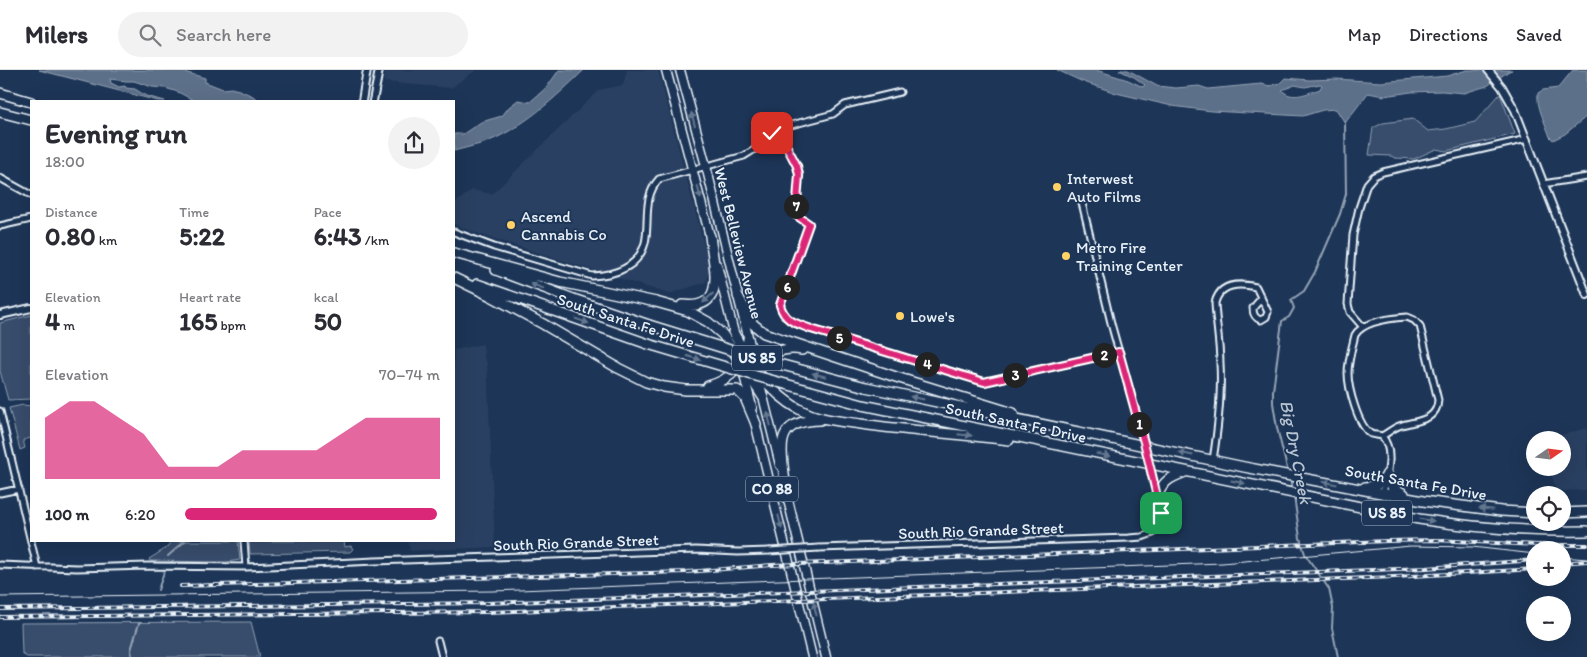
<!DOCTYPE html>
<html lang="en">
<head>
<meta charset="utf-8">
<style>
	body { margin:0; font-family:Itim,sans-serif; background:#f2f2f3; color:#2b2b33; height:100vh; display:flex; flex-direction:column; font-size:19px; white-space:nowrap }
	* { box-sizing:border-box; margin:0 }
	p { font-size:16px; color:#7c7c81 }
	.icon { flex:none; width:28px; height:28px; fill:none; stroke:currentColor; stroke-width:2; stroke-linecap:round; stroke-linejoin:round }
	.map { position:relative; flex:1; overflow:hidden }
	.panel { position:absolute; left:30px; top:30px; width:425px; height:442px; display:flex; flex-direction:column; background:#fff; border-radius:0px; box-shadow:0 5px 20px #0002 }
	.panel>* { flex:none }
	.needle { width:32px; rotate:76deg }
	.fabs { position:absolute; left:1526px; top:361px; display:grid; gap:10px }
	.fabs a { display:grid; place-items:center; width:45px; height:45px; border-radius:50%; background:#fff; box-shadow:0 5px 20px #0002; font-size:25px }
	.pin { position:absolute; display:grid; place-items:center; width:42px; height:42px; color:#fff; margin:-21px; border-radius:10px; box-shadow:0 2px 8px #0006 }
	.km { position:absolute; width:25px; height:25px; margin:-12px; border-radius:50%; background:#222; color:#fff; font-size:14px; line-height:25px; text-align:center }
	.round { display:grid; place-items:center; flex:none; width:52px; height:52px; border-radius:26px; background:#f2f2f3 }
	.overview { display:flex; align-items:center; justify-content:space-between; height:85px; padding:0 15px }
	h1 { font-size:28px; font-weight:700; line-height:38px }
	.metrics { display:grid; grid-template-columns:repeat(3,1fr); gap:8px; height:85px; padding:5px 15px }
	.metrics div { display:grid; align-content:center }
	.metrics b { font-size:25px; font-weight:700 }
	.metrics small { font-size:14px; font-weight:400 }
	.metrics p { font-size:14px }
	.chart { height:140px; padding:10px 15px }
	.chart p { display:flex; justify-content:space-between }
	.chart svg { width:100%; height:90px; margin-top:5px; fill:#db2777; opacity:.7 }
	ul { padding:0 15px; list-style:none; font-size:16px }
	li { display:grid; grid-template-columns:80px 60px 1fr; align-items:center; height:38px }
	li i { height:12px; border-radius:6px; background:#db2777 }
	header { display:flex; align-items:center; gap:30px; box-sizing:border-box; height:70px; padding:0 25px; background:#fff; border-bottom:1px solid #e1e1e2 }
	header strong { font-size:24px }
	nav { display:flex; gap:28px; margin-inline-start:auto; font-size:18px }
	.search { width:350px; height:45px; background:#f2f2f3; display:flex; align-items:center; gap:12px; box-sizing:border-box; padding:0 18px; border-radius:28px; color:#7c7c81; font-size:19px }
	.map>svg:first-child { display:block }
	.built { fill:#2a4162 }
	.green { fill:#374d6c; stroke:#909fb2 }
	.water { fill:#5d7089; stroke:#95a4b5; fill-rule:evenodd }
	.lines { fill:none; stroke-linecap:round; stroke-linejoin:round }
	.stream { stroke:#95a4b5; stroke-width:2 }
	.minor-casing { stroke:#e8f1f8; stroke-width:9 }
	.tertiary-casing { stroke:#e8f1f8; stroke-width:10 }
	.primary-casing { stroke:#e8f1f8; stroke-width:11 }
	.trunk-casing { stroke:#e8f1f8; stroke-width:12 }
	.minor { stroke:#1d3557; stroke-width:5 }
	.tertiary { stroke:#1d3557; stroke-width:6 }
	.primary { stroke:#1d3557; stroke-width:8 }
	.trunk { stroke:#1d3557; stroke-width:9 }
	.tram { stroke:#e8f1f8; stroke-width:1 }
	.rail-casing { stroke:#e8f1f8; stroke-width:4 }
	.rail { stroke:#1d3557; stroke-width:2; stroke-dasharray:5.5; stroke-linecap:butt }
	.minor-bridge-casing { stroke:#e8f1f8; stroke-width:9; stroke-linecap:butt }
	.trunk-bridge-casing { stroke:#e8f1f8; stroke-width:12; stroke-linecap:butt }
	.minor-bridge { stroke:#1d3557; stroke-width:5 }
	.trunk-bridge { stroke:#1d3557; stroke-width:9 }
	.oneway { fill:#64778f }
	.route-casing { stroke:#fff; stroke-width:10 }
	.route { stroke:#db2777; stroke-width:6 }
	.poi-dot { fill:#ffd166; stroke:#1d3557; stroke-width:2 }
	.labels { text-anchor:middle; stroke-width:4; stroke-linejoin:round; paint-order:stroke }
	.shield { fill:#1d3557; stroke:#abb9c8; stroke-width:1 }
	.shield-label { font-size:15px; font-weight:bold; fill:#e8f1f8 }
	.poi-label { font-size:16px; fill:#e8f1f8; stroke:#1d3557; text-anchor:start }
	.street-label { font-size:16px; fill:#e8f1f8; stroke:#1d3557 }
	.water-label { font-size:18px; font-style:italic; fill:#b7c4d1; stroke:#1d3557 }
</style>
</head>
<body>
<header>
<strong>Milers</strong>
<div class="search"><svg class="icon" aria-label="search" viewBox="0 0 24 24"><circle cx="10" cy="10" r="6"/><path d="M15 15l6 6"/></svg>Search here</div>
<nav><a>Map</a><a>Directions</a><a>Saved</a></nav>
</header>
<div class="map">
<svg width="1587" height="587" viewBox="0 0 1587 587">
	<rect width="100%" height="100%" fill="#1d3557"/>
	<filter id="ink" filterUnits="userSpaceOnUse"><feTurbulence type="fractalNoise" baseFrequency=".02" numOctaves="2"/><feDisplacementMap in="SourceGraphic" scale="10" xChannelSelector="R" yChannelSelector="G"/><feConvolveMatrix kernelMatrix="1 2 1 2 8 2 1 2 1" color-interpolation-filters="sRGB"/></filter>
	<g filter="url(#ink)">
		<!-- built -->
		<path class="built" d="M 386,0 L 476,0 L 451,18 L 384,12 Z
			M 627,0 L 658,0 L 710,198 L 706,212 L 669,224 L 473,162 L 454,154 L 454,134 L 472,120 L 492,124 L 599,20 L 623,15 Z
			M 483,274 L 484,287 L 487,293 L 495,477 L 410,481 L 408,471 L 454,471 L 454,280 Z
			M 1587,358 L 1587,420 L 1556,421 L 1550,398 L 1562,398 L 1562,370 L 1546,370 L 1546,369 Z"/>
		<!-- green -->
		<path class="green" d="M 1500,24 L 1515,64 L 1446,81 L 1436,79 L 1414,89 L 1395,88 L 1391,86 L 1369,85 L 1373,58 L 1383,53 L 1413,49 L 1428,61 L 1446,59 L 1475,52 Z
			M 31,245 L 31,329 L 8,330 L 0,301 L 0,253 Z
			M 23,335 L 31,336 L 31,368 L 23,370 L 25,378 L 20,380 L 9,338 Z
			M 172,471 L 238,471 L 240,490 L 226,492 L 150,491 L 149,489 L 168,477 Z
			M 249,471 L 344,471 L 345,477 L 351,476 L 353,479 L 350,482 L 250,484 Z
			M 251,552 L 260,587 L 27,587 L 22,584 L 21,553 Z"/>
		<!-- water -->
		<path class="water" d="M 39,0 L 177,0 L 205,8 L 205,12 L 223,19 L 231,18 L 239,20 L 253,26 L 259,31 L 195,31 L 178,22 L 165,18 L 152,17 L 134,11 L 126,11 L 110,9 L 111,13 L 119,17 L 125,16 L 126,18 L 135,19 L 146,26 L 165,31 L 158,31 Z
			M 559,0 L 584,0 C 555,28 522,59 484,73 C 474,76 464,78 454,81 L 454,64 L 463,64 L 481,52 L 502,46 L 509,37 L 518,30 L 530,32 L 547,17 Z
			M 1057,0 L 1096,0 L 1128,10 L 1143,17 L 1145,15 L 1134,7 L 1119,0 L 1128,0 L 1157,16 L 1176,18 L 1199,16 L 1208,19 L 1261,14 L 1270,16 L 1280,13 L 1285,8 L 1310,10 L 1336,9 L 1381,12 L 1447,6 L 1467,0 L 1512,0 L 1509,1 L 1487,16 L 1464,23 L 1442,21 L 1411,22 L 1384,26 L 1368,23 L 1345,53 L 1336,39 L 1323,40 L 1303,46 L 1211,41 L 1172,36 L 1116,23 L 1081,11 ZM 1320,14 L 1322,15 L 1320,19 C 1308,23 1291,31 1282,20 L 1295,15 L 1305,17 Z
			M 1573,0 L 1587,0 L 1587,46 L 1565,64 L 1553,70 L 1550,67 C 1546,54 1536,37 1538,23 L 1543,20 L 1558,18 Z"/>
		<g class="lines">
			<!-- stream -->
			<path class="stream" d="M 1288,402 L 1277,358 L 1273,333 L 1273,321 L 1282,251 L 1289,247 L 1294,238 L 1291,230 L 1304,221 L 1315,202 L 1340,144 L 1346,124 L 1345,51
				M 1290,409 L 1292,419
				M 1294,426 L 1300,468 L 1305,484 L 1329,519 L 1333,538 L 1332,558 L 1338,587
				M 168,486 L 185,471
				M 158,520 L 164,502
				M 132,587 L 131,580 L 139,553"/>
			<!-- minor casing -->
			<g class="minor-casing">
				<path id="minor" d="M 778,60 L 797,96 L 799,105 L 796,145 L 809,154 L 780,235 C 785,252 796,253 811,259 L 985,312 L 1119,282
					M 0,108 L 31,125
					M 1543,114 L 1587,107
					M 0,156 L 31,149
					M 454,162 L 494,177 L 592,206 C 615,205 638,198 645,173 C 650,151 642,128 659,109 L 744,86 L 760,76 L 780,58 L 833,44 L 845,35 L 900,22
					M 1407,247 L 1414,250 L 1420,256 L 1438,330 C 1437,352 1416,350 1399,356 C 1393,358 1388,363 1382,366 C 1379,365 1374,365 1371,364 C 1358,356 1348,318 1348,303 C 1348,291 1352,277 1355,265 C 1363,251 1392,248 1407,247 Z
					M 1363,257 L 1350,242 L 1348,234 L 1353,165 L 1359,138 L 1367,114 L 1374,106 L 1383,102 L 1527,69
					M 0,341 L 37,497
					M 1382,366 C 1395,381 1387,406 1383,423
					M 1213,390 C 1218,358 1222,326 1220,294 C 1220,274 1216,253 1215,233 C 1220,213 1239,213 1256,217 L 1268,242 L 1266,247 L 1261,250 C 1255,248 1253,245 1253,238 L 1259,231 L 1261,226
					M 0,423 L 19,419
					M 244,471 L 246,497
					M 819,478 L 1129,468 L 1142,467 L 1153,463 L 1160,454 L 1161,443 L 1145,376 L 1112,257 L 1082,133
					M 0,495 L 77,498 L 147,496 L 246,497 L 375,491 L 696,480 L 738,482 L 769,481
					M 438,571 L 442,587"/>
			</g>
			<!-- tertiary casing -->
			<g class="tertiary-casing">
				<path id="tertiary" d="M 1488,0 L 1502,17 L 1515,40 L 1587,225
					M 362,31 L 367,0
					M 373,31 L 379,0
					M 0,245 L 31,238"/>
			</g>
			<!-- primary casing -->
			<g class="primary-casing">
				<path id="primary" d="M 666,0 L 711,170
					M 680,0 L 706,96 L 754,291
					M 717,195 L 735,267
					M 742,297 L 752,337
					M 757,302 L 780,395
					M 754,348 L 812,587
					M 783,409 L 826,587"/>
			</g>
			<!-- trunk casing -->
			<g class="trunk-casing">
				<path id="trunk" d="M 0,23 L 31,32
					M 0,42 L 31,50
					M 454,183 L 560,212 L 656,232 L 688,241 L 708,252 L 723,265 L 763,327
					M 496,200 L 576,230 L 649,255
					M 454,208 L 491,226 L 543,254 L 618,298 L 646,312 L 664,317 L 686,320 L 737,320 L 745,328 L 756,354
					M 477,214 L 648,274
					M 738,226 L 753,254 L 764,263 L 896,307 L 1013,343
					M 682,235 C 729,241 713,195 710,166
					M 733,262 C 748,291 770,323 799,339 C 818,350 840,351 861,354 C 910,361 960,364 1009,370
					M 747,315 C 754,291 777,275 802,280
					M 708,316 C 732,310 746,293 748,269
					M 866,317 L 1244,397 L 1423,431 L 1501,441 L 1535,443
					M 863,335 L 1419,449 C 1475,458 1531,462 1587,461
					M 1387,404 L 1392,417 L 1404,424
					M 785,414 C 782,378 772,351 820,350
					M 1365,417 C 1376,416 1382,414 1387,404
					M 1157,426 C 1164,410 1170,408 1185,402
					M 1562,443 L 1587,442"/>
			</g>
			<!-- minor -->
			<use href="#minor" class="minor"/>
			<!-- tertiary -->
			<use href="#tertiary" class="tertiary"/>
			<!-- primary -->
			<use href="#primary" class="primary"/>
			<!-- trunk -->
			<use href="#trunk" class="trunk"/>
			<!-- tram -->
			<path class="tram" d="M 1562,487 L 1587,489
				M 0,527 L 493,521 L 1222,493 L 1411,476 L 1472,477 L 1535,484"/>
			<!-- rail casing -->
			<g class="rail-casing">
				<path id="rail" d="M 1562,493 L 1587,491
					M 181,516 L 687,502 L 772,495 L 1388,471 L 1436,470 L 1538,475 L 1587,475
					M 0,539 L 487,533 L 1426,498 L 1535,490
					M 0,547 L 488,542 L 1395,507 L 1535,499"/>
			</g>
			<!-- rail -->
			<use href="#rail" class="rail"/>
			<!-- minor-bridge casing -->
			<g class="minor-bridge-casing">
				<path id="minor-bridge" d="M 769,481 L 819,478"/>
			</g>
			<!-- trunk-bridge casing -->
			<g class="trunk-bridge-casing">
				<path id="trunk-bridge" d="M 649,255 L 756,288 L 866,317
					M 648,274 L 756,306 L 863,335"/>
			</g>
			<!-- minor-bridge -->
			<use href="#minor-bridge" class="minor-bridge"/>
			<!-- trunk-bridge -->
			<use href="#trunk-bridge" class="trunk-bridge"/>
		</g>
		<!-- one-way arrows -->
		<defs><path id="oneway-solid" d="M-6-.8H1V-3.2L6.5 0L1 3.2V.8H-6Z" transform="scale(1.25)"/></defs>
		<g class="oneway">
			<use href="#oneway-solid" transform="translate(693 49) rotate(-105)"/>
			<use href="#oneway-solid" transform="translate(699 122) rotate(76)"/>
			<use href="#oneway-solid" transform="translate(537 216) rotate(-160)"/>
			<use href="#oneway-solid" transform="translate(708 228) rotate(138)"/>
			<use href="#oneway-solid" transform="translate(582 251) rotate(19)"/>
			<use href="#oneway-solid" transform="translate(694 288) rotate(17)"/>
			<use href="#oneway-solid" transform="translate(819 305) rotate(-166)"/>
			<use href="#oneway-solid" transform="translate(917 328) rotate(-168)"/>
			<use href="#oneway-solid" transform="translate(769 349) rotate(-104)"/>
			<use href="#oneway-solid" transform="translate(965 365) rotate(6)"/>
			<use href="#oneway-solid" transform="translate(1186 384) rotate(-168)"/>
			<use href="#oneway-solid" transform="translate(1103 385) rotate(11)"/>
			<use href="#oneway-solid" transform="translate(1238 412) rotate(12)"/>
			<use href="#oneway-solid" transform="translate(1330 413) rotate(-169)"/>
			<use href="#oneway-solid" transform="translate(1486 439) rotate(-174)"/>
			<use href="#oneway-solid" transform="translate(1427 450) rotate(9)"/>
			<use href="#oneway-solid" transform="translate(780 452) rotate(76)"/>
			<use href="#oneway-solid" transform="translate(815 539) rotate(-103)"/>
		</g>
	</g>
	<g class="lines" filter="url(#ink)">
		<!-- route casing -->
		<g class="route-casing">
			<path id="route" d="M 772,63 L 778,60 L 797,96 L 799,105 L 796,145 L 809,154 L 780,235 C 785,252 796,253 811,259 L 984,312 L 1119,282 L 1145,376 L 1161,443"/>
		</g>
		<!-- route -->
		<use href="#route" class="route"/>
	</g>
	<!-- markers -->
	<g class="poi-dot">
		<circle cx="1057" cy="117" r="5"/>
		<circle cx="511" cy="155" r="5"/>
		<circle cx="1066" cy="186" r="5"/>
		<circle cx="900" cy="246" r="5"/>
	</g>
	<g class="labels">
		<!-- shield labels -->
		<g class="shield">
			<rect x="732" y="275.5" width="50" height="25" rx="4"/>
			<rect x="746" y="406.5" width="52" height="25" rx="4"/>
			<rect x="1362" y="430.5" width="50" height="25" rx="4"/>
		</g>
		<g class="shield-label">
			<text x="757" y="293">US 85</text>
			<text x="772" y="424">CO 88</text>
			<text x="1387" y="448">US 85</text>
		</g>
		<!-- poi labels -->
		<g class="poi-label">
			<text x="1067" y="114">Interwest<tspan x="1067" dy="18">Auto Films</tspan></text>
			<text x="521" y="152">Ascend<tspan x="521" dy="18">Cannabis Co</tspan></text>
			<text x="1076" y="183">Metro Fire<tspan x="1076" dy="18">Training Center</tspan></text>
			<text x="910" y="252">Lowe's</text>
		</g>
		<!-- street labels -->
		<g class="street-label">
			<text transform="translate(739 173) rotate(76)" y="6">West Belleview Avenue</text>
			<text transform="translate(626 250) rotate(18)" y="6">South Santa Fe Drive</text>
			<text transform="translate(1016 352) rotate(12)" y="6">South Santa Fe Drive</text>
			<text transform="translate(1416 412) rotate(10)" y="6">South Santa Fe Drive</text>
			<text transform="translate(981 460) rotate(-2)" y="6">South Rio Grande Street</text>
			<text transform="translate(576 472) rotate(-2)" y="6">South Rio Grande Street</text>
		</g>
		<!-- water labels -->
		<g class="water-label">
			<text transform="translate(1296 382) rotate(79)" y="6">Big Dry Creek</text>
		</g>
	</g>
</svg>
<div class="fabs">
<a><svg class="needle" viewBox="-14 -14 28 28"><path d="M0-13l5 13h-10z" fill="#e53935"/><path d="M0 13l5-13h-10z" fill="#7c7c81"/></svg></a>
<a><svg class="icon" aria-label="locate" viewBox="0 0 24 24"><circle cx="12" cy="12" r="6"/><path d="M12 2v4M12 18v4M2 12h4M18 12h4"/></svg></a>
<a>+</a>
<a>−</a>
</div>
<div class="pin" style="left:1161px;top:443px;background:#1e9e55"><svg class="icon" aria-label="arrive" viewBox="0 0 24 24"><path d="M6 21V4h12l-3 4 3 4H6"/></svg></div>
<div class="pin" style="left:772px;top:63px;background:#d93025"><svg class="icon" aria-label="check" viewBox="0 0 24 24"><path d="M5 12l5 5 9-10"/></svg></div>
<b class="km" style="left:1139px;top:354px">1</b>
<b class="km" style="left:1104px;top:285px">2</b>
<b class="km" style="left:1015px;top:305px">3</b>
<b class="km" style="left:927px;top:294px">4</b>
<b class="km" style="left:839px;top:268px">5</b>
<b class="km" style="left:787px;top:217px">6</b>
<b class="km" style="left:796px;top:136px">7</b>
<section class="panel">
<div class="overview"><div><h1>Evening run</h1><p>18:00</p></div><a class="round"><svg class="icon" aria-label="share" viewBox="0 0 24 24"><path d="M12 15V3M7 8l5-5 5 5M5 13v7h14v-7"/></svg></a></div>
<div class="metrics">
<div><p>Distance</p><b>0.80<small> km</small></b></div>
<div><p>Time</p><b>5:22</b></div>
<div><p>Pace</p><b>6:43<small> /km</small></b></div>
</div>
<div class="metrics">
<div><p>Elevation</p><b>4<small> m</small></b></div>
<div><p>Heart rate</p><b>165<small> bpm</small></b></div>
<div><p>kcal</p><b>50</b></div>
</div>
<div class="chart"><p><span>Elevation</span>70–74 m</p>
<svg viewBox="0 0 160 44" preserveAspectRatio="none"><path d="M0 44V14L10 6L20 6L30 14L40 22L50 38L60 38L70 38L80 30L90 30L100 30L110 30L120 22L130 14L140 14L150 14L160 14V44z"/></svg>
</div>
<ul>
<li><b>100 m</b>6:20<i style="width:99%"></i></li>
</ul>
</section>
</div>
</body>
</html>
